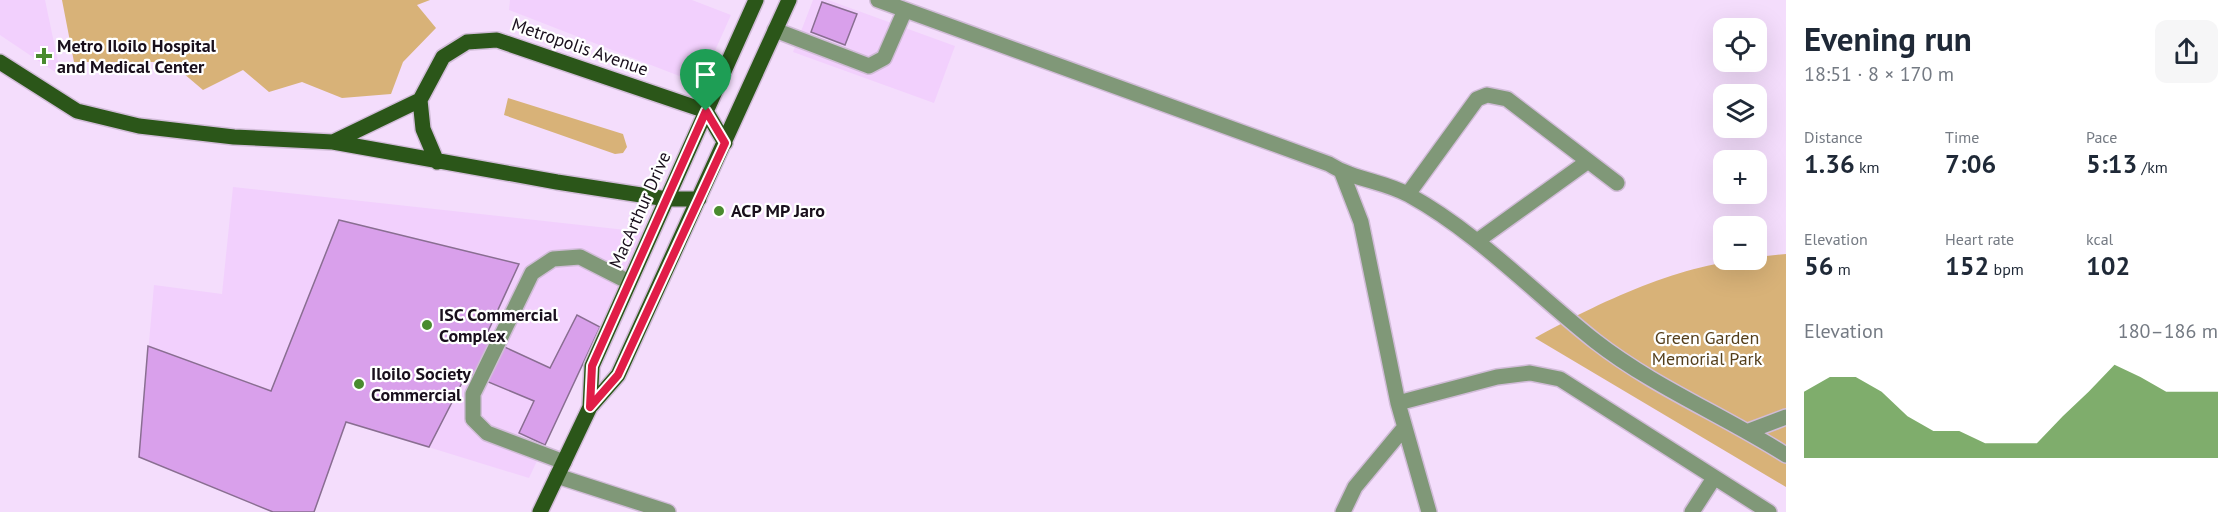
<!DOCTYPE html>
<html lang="en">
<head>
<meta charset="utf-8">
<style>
	body { margin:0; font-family:"PT Sans",sans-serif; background:#f6f6f7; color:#1f2937; height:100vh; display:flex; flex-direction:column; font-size:22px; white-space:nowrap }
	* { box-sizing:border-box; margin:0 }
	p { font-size:20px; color:#747a83 }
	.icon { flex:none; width:33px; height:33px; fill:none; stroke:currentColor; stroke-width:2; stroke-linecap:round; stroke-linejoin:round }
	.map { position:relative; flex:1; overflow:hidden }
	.details { display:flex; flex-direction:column; background:#fff; width:450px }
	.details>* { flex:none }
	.controls { position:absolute; left:1713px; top:18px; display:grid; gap:12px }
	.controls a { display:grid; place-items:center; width:54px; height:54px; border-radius:12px; background:#fff; box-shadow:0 6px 24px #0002; font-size:30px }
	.pin { position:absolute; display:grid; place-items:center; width:51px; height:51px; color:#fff; margin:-62px -26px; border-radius:50% 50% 50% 0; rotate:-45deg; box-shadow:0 0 6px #0007 }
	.pin .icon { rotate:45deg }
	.round { display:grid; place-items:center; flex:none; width:63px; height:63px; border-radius:12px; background:#f6f6f7 }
	.overview { display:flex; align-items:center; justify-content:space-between; height:102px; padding:0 18px }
	h1 { font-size:33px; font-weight:800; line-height:45px }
	.metrics { display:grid; grid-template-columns:repeat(3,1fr); gap:9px; height:102px; padding:6px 18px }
	.metrics div { display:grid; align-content:center }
	.metrics b { font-size:26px; font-weight:800 }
	.metrics small { font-size:16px; font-weight:400 }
	.metrics p { font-size:16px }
	.chart { height:168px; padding:12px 18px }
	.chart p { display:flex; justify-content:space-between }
	.chart svg { width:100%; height:108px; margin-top:6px; fill:#498b2e; opacity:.7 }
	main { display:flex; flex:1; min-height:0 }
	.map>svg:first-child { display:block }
	.built { fill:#f2d0fd }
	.green { fill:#d8b278 }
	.building { fill:#d9a0eb; stroke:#896e91; stroke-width:1.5 }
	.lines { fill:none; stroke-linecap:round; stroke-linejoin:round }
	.minor-casing { stroke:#d1bcd8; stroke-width:18 }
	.major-casing { stroke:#d1bcd8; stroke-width:18 }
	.minor { stroke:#809878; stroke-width:15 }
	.major { stroke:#2b5619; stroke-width:15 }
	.route-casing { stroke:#fff; stroke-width:12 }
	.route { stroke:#e11d48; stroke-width:8 }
	.poi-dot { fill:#498b2e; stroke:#fff; stroke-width:2 }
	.labels { text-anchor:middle; stroke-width:4.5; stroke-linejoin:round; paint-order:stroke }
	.poi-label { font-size:18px; font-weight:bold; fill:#190f1c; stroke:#fff; text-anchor:start }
	.street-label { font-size:18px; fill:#190f1c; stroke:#fff }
	.park-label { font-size:18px; fill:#553f1b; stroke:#fff }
</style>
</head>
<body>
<main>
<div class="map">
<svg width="1786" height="512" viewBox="0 0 1786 512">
	<rect width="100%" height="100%" fill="#f4ddfc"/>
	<!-- built -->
	<path class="built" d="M 0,0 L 45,0 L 61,76 L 0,35 Z
		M 510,0 L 692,0 L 731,15 L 700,84 L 509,10 Z
		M 813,0 L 828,0 L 955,46 L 934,103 L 793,52 Z
		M 233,187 L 644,232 L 529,478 L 347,422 L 314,512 L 273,512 L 139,457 L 154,285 L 222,294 Z"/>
	<!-- green -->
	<path class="green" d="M 62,0 L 430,0 L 417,5 L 436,28 L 403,62 L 391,94 L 342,98 L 302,82 L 269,92 L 243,70 L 203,90 L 170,62 L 74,62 Z
		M 508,98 L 623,134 L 627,147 L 623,153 L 615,154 L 504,115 Z
		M 1786,254 L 1786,487 L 1535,338 C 1596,304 1686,260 1756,260 L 1757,257 Z"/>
	<!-- building -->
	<path class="building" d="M 822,2 L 857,14 L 845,45 L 811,32 Z
		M 339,220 L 519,264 L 485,338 L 550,368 L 577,315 L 600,327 L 545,445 L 519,433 L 534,401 L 467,373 L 429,447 L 346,422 L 314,512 L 273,512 L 139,457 L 148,346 L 271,391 Z"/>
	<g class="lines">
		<!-- minor casing -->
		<g class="minor-casing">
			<path id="minor" d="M 878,0 L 1329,164 C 1354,180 1384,181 1409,195 C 1478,233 1533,292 1595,341 C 1654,387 1723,415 1786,455
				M 775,30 L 869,66 L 884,58 L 905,10
				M 1342,173 L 1361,222 L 1398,403 L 1429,512
				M 1408,194 L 1477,99 L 1487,95 L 1507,99 L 1617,183
				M 1477,241 L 1587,162
				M 1398,403 L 1497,377 L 1530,373 L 1560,379 L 1769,512
				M 1749,431 L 1786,417
				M 564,462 L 487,433 L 473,419 L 473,394 L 532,273 L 553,259 L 580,257 L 629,282
				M 557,476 L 668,512
				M 1343,512 L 1355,487 L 1404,428
				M 1692,512 L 1714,478"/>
		</g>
		<!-- major casing -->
		<g class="major-casing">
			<path id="major" d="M 0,62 L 77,111 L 139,126 L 234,137 L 333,142 L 557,182 L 667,199 L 699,199
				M 420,100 L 423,129 L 437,162
				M 333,142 L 420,100 L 443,57 L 467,42 L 497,40 L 706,111 L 725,143
				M 590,407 L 592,366 L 756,0
				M 540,512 L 590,407 L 618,375 L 789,0"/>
		</g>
		<!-- minor -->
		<use href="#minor" class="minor"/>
		<!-- major -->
		<use href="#major" class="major"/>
	</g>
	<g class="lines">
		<!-- route casing -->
		<g class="route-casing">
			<path id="route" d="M 706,111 L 725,143 L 618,375 L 590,407 L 592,366 Z"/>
		</g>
		<!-- route -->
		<use href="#route" class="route"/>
	</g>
	<!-- markers -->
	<g class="poi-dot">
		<path d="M41 47h6v6h6v6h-6v6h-6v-6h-6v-6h6z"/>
		<circle cx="719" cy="211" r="6"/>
		<circle cx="427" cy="325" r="6"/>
		<circle cx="359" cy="384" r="6"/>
	</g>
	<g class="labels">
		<!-- poi labels -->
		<g class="poi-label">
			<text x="57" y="52">Metro Iloilo Hospital<tspan x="57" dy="21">and Medical Center</tspan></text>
			<text x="731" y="217">ACP MP Jaro</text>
			<text x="439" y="321">ISC Commercial<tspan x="439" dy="21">Complex</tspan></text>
			<text x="371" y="380">Iloilo Society<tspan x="371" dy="21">Commercial</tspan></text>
		</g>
		<!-- street labels -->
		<g class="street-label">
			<text transform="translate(580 47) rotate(19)" y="6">Metropolis Avenue</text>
			<text transform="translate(640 210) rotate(-66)" y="6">MacArthur Drive</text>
		</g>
		<!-- park labels -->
		<g class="park-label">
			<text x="1707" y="344">Green Garden<tspan x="1707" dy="21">Memorial Park</tspan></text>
		</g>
	</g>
</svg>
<div class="controls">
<a><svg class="icon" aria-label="locate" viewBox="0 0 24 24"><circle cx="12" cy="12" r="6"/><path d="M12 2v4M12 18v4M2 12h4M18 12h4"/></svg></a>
<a><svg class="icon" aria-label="layers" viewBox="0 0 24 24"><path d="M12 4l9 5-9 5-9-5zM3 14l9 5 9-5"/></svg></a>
<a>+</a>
<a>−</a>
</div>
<div class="pin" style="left:706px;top:111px;background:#1e9e55"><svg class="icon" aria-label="arrive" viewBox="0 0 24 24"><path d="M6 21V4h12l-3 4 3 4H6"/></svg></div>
</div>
<section class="details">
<div class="overview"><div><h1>Evening run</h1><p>18:51 · 8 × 170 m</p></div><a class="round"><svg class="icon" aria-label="share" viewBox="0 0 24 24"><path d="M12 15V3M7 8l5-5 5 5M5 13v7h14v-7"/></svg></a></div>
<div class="metrics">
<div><p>Distance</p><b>1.36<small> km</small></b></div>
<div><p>Time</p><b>7:06</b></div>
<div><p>Pace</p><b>5:13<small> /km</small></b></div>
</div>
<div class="metrics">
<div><p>Elevation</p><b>56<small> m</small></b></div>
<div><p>Heart rate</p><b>152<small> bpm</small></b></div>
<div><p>kcal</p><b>102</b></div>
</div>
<div class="chart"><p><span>Elevation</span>180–186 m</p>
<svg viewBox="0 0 160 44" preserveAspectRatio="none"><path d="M0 44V17L10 11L20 11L30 17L40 27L50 33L60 33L70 38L80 38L90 38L100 27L110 17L120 6L130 11L140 17L150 17L160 17V44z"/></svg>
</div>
</section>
</main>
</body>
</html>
